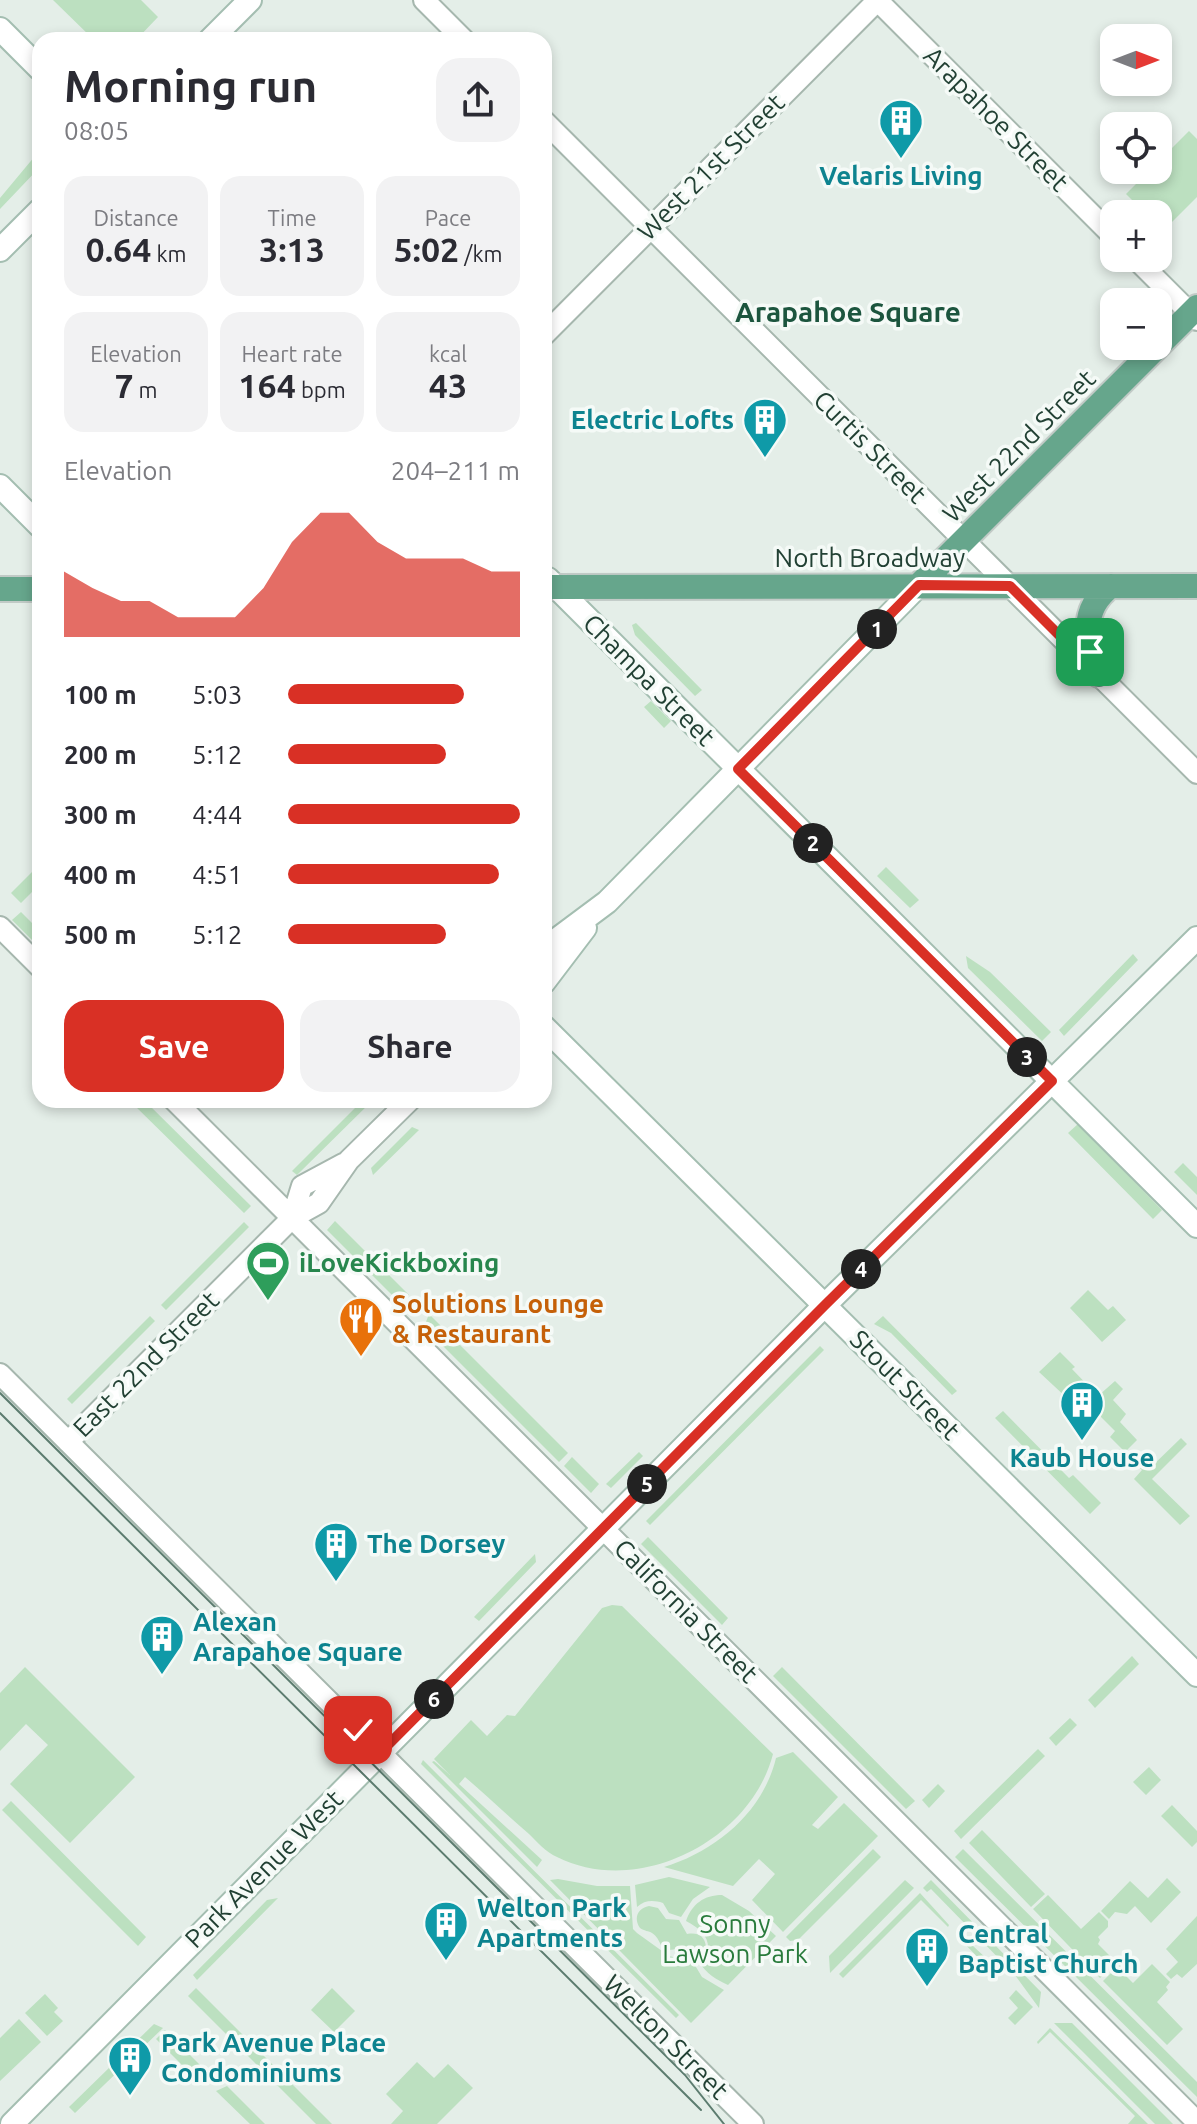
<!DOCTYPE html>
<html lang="en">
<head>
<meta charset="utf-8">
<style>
	body { margin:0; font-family:Ubuntu,sans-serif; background:#f2f2f3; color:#2b2b33; height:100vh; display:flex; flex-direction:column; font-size:30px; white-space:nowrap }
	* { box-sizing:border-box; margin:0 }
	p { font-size:26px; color:#7c7c81 }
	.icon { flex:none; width:44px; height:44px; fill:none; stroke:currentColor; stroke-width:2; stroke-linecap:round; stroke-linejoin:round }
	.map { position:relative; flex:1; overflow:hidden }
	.details { position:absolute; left:32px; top:32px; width:520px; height:1076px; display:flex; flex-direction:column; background:#fff; border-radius:24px; box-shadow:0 4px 12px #0003 }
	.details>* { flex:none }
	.needle { width:52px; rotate:90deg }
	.fabs { position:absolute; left:1100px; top:24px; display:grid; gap:16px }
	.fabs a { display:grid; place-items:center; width:72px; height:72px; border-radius:16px; background:#fff; box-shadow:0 4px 12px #0003; font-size:40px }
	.pin { position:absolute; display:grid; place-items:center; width:68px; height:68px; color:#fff; margin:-34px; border-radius:16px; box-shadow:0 4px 12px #0006 }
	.km { position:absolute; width:40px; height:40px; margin:-20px; border-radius:50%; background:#222; color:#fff; font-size:22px; line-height:40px; text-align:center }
	.round { display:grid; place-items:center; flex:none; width:84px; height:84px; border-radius:24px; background:#f2f2f3 }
	.overview { display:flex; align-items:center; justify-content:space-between; height:136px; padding:0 32px }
	h1 { font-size:44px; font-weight:600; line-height:60px }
	.metrics { display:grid; grid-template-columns:repeat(3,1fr); gap:12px; height:136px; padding:8px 32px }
	.metrics div { display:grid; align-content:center; border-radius:20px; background:#f2f2f3; text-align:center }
	.metrics b { font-size:34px; font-weight:600 }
	.metrics small { font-size:22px; font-weight:400 }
	.metrics p { font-size:22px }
	.chart { height:224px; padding:16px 32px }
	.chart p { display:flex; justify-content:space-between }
	.chart svg { width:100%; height:144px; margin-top:8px; fill:#d93025; opacity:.7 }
	.primary-button { display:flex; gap:16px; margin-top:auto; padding:16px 32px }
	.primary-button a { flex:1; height:92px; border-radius:24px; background:#d93025; color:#fff; font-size:32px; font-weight:600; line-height:92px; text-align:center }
	.primary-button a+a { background:#f2f2f3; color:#2b2b33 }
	ul { padding:0 32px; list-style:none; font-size:26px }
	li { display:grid; grid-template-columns:128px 96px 1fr; align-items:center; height:60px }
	li i { height:20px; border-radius:10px; background:#d93025 }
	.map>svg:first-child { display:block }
	.green { fill:#bce0c0 }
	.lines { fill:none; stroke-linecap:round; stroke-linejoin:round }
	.tertiary-casing { stroke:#a6b7ae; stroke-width:24 }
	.secondary-casing { stroke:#a4beb1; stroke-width:26 }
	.primary-casing { stroke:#c1cac6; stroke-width:28 }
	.tertiary { stroke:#fff; stroke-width:20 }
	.secondary { stroke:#fff; stroke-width:22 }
	.primary { stroke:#66a68c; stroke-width:24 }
	.tram { stroke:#5c7c6f; stroke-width:2 }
	.route-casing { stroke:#fff; stroke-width:16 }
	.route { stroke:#d93025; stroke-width:10 }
	.labels { text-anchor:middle; stroke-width:7; stroke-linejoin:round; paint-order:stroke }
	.street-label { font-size:26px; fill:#224134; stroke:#f5faf7 }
	.culture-label { font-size:26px; font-weight:bold; fill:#0d838f; stroke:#f5faf7; text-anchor:start }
	.leisure-label { font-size:26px; font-weight:bold; fill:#27864d; stroke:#f5faf7; text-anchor:start }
	.food-label { font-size:26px; font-weight:bold; fill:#c56008; stroke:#f5faf7; text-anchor:start }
	.park-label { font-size:26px; fill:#297b3c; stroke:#f5faf7 }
	.neighbourhood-label { font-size:28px; font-weight:bold; fill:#1c553e; stroke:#f5faf7 }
</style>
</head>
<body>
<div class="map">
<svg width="1197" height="2124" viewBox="0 0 1197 2124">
	<rect width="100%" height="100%" fill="#e4eee8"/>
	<!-- green -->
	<path class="green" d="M 53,0 L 141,0 L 158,17 L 136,40 L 94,40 Z
		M 1189,131 L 1197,139 L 1197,197 L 1163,231 L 1158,226 L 1158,214 L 1146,214 L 1126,194 L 1150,170 L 1158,170 L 1158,162 Z
		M 40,150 L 40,167 L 0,209 L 0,198 Z
		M 636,623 L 702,690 L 695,696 L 635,635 L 632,625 Z
		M 651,701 L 671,721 L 664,728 L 644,707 Z
		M 40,864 L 40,884 L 21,903 L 11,893 Z
		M 886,867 L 919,900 L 910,908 L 877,876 Z
		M 21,912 L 40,931 L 40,948 L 12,920 Z
		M 1133,954 L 1138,960 L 1064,1036 L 1059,1030 Z
		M 966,956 L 990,972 L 1051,1032 L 1042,1041 L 968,968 Z
		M 363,1100 L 373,1100 L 297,1175 L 292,1171 Z
		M 147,1103 L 251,1206 L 244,1213 L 135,1106 Z
		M 1078,1124 L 1162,1210 L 1153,1219 L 1068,1133 Z
		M 412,1127 L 419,1130 L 373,1175 L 371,1168 Z
		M 1183,1163 L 1197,1177 L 1197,1195 L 1174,1172 Z
		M 335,1221 L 409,1295 L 397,1300 L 327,1230 Z
		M 244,1222 L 249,1227 L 166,1310 L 161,1305 Z
		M 1088,1290 L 1108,1310 L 1113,1306 L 1126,1320 L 1102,1342 L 1070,1308 Z
		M 429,1314 L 568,1453 L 559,1462 L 424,1327 Z
		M 150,1316 L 155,1321 L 72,1404 L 67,1399 Z
		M 883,1316 L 957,1391 L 952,1395 L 891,1333 L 874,1324 Z
		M 820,1346 L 824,1350 L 650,1525 L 646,1521 Z
		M 1060,1352 L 1075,1367 L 1072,1369 L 1098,1396 L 1115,1381 L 1123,1389 L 1113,1400 L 1126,1414 L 1120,1422 L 1137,1440 L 1125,1452 L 1110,1437 L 1115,1431 L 1091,1407 L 1083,1413 L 1039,1372 Z
		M 1003,1411 L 1069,1478 L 1073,1475 L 1101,1503 L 1090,1514 L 995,1418 Z
		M 1181,1438 L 1187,1444 L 1152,1479 L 1190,1516 L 1180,1525 L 1134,1479 L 1142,1470 L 1129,1457 L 1132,1455 L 1148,1470 Z
		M 639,1452 L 643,1456 L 611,1488 L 606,1484 Z
		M 572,1457 L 599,1484 L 591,1493 L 564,1466 Z
		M 648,1537 L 728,1618 L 722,1625 L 641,1544 Z
		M 535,1554 L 536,1562 L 479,1621 L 474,1617 Z
		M 612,1605 L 622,1606 L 773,1754 C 751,1840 639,1898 557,1857 C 546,1852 537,1842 529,1834 C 507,1815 486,1795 465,1777 L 459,1784 L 542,1860 L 537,1867 L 432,1762 L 434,1761 L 450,1775 L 434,1759 L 471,1720 L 487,1736 L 507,1715 L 515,1716 L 602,1608 Z
		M 1132,1656 L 1139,1664 L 1095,1708 L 1088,1700 Z
		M 25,1667 L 135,1777 L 70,1843 L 10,1784 L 48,1745 L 26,1724 L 0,1751 L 0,1693 Z
		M 782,1667 L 915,1801 L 906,1809 L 773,1676 Z
		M 1070,1718 L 1077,1725 L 1056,1746 L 1049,1738 Z
		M 1038,1749 L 1045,1756 L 961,1839 L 954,1831 Z
		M 793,1752 L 838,1797 L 812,1825 L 818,1829 L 844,1803 L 878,1836 L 783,1932 L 752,1900 L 775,1874 L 759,1859 L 733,1886 L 664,1867 C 716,1851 763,1812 776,1758 Z
		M 423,1760 L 679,2015 L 676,2018 L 421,1764 Z
		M 1149,1767 L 1161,1780 L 1146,1795 L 1133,1782 Z
		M 938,1784 L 945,1791 L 929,1808 L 922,1800 Z
		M 11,1801 L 146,1937 L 138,1946 L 2,1810 Z
		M 1172,1805 L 1197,1831 L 1197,1842 L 1192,1847 L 1161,1816 Z
		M 982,1830 L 1045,1894 L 1031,1907 L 969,1843 Z
		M 873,1849 L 881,1857 L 798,1940 L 790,1941 L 786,1937 Z
		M 963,1849 L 1197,2082 L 1197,2097 L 955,1857 Z
		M 669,1877 L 710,1887 L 693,1899 L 681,1917 L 669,1913 L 663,1903 C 653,1900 645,1900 637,1907 L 635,1885 Z
		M 1167,1878 L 1181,1892 L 1151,1923 L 1135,1906 L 1127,1914 L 1115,1912 L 1109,1919 L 1101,1911 L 1130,1881 L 1148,1898 Z
		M 558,1879 L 597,1886 L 630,1886 L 633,1929 L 637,1933 L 669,1956 L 693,1962 L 702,1977 L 724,1990 L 691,2023 L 550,1880 Z
		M 905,1880 L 914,1888 L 830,1973 L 829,1956 Z
		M 931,1880 L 1041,1992 L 1039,2008 L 1015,1975 L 931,1889 L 927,1892 L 923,1888 Z
		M 920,1893 L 949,1925 L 948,1927 L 921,1900 L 843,1978 L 839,1974 Z
		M 722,1895 L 749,1911 L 776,1936 L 728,1985 C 715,1979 707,1974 699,1962 L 707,1957 C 712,1938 701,1929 686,1921 C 692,1904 704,1895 722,1895 Z
		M 1048,1895 L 1081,1929 L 1099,1912 L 1108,1921 L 1108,1927 L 1098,1937 L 1100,1940 L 1098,1944 L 1113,1959 L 1116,1957 L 1119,1960 L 1100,1978 L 1033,1909 Z
		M 278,1898 L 197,1980 L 193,1975 L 267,1900 Z
		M 649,1906 L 658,1908 L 666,1919 L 679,1920 L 687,1934 C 698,1932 705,1936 706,1947 L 702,1956 C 691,1962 686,1956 679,1948 C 657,1955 664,1941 652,1933 C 649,1931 644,1931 640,1928 C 633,1918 638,1908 649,1906 Z
		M 1197,1916 L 1197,1964 L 1182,1978 L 1177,1974 L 1171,1979 L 1166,1974 L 1178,1962 L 1166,1949 Z
		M 960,1934 L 999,1970 L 995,1975 L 957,1936 Z
		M 1120,1964 L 1127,1971 L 1124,1974 L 1133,1983 L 1152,1964 L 1170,1982 L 1166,1987 L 1168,1990 L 1157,2002 L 1183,2029 L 1167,2045 L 1103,1981 Z
		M 196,1988 L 332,2124 L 316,2124 L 188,1996 Z
		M 332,1988 L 355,2011 L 334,2032 L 311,2010 Z
		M 1016,1990 L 1033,2007 L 1015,2025 L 1008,2018 L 1018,2008 L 1009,1998 Z
		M 45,1994 L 58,2008 L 54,2012 L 63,2021 L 47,2036 L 25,2013 Z
		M 19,2019 L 41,2042 L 0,2081 L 0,2038 Z
		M 1054,2023 L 1072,2023 L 1173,2124 L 1155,2124 Z
		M 154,2024 L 163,2028 L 75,2113 L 69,2107 Z
		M 1050,2028 L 1148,2124 L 1128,2124 L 1135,2116 L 1050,2032 L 1038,2044 L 1037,2042 Z
		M 165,2030 L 200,2065 L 191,2074 L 156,2039 Z
		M 417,2062 L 434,2078 L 448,2064 L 473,2088 L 437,2124 L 391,2124 L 403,2111 L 386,2094 Z
		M 227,2086 L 265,2124 L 250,2124 L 216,2091 Z"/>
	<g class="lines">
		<!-- tertiary casing -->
		<g class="tertiary-casing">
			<path id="tertiary" d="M 424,0 L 464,40
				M 877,0 L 1114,237
				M 544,121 L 1197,773
				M 1135,258 L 1197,320
				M 544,335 L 878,0
				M 0,927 L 40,967
				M 174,1100 L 1197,2122
				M 292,1218 L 302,1186 L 343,1164
				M 0,1374 L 753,2124
				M 68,1442 L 292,1218 L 319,1203 L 349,1160 L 410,1100"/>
		</g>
		<!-- secondary casing -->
		<g class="secondary-casing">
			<path id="secondary" d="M 0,29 L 40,69
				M 210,40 L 250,0
				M 0,250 L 40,210
				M 0,486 L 40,526
				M 548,579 L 1197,1226
				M 544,949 L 607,902 L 919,585
				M 544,982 L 585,928
				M 544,1027 L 1197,1675
				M 12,2124 L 825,1305 L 1197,938"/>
		</g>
		<!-- primary casing -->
		<g class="primary-casing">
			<path id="primary" d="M 1158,346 L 1197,307
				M 919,585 L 1158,346
				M 544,587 L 1197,586
				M 0,589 L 40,589
				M 1099,675 C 1086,644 1079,609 1111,586"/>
		</g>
		<!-- tertiary -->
		<use href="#tertiary" class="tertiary"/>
		<!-- secondary -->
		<use href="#secondary" class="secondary"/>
		<!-- primary -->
		<use href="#primary" class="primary"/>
		<!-- tram -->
		<path class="tram" d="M 0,1393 L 685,2075 L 724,2124
			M 0,1413 L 701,2110"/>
	</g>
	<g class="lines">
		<!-- route casing -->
		<g class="route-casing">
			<path id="route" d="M 358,1730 L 380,1753 L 825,1305 L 1052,1081 L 738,769 L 919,585 L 1010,586 L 1099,675 L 1090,652"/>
		</g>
		<!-- route -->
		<use href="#route" class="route"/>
	</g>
	<!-- icons -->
	<defs>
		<g id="building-pin" transform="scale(2.3)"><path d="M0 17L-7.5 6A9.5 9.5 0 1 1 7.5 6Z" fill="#0f9aa8" stroke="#f5faf7"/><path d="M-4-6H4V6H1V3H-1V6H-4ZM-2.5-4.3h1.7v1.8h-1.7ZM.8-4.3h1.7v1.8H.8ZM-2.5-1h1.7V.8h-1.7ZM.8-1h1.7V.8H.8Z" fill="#fff"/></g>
		<g id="stadium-pin" transform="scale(2.3)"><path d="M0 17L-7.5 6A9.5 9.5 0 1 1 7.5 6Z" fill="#2e9e5b" stroke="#f5faf7"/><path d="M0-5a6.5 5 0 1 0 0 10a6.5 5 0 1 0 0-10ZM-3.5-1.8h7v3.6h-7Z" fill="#fff"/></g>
		<g id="restaurant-pin" transform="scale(2.3)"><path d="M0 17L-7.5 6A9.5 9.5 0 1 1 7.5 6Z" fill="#e8710a" stroke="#f5faf7"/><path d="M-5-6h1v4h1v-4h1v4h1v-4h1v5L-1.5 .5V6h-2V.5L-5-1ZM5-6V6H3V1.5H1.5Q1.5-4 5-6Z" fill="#fff"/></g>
	</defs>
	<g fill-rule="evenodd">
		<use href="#building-pin" x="901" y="121"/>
		<use href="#building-pin" x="765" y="420"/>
		<use href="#stadium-pin" x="268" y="1263"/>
		<use href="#restaurant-pin" x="361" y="1319"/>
		<use href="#building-pin" x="1082" y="1403"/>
		<use href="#building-pin" x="336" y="1544"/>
		<use href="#building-pin" x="162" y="1637"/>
		<use href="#building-pin" x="446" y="1923"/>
		<use href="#building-pin" x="927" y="1949"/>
		<use href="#building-pin" x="130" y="2058"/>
	</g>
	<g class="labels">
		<!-- street labels -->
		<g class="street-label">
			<text transform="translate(996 119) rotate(45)" y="9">Arapahoe Street</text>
			<text transform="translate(711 167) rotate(-45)" y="9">West 21st Street</text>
			<text transform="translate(1019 446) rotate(-45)" y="9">West 22nd Street</text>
			<text transform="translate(870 447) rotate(45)" y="9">Curtis Street</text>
			<text x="870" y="567">North Broadway</text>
			<text transform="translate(649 680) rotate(45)" y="9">Champa Street</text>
			<text transform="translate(146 1364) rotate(-45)" y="9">East 22nd Street</text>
			<text transform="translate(905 1385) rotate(45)" y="9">Stout Street</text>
			<text transform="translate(686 1611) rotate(45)" y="9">California Street</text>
			<text transform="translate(264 1869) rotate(-45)" y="9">Park Avenue West</text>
			<text transform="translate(666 2037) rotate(45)" y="9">Welton Street</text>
		</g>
		<!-- culture labels -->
		<g class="culture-label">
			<text x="901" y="185" text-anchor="middle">Velaris Living</text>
			<text x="734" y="429" text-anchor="end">Electric Lofts</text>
			<text x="1082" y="1467" text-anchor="middle">Kaub House</text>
			<text x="367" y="1553">The Dorsey</text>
			<text x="193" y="1631">Alexan<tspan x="193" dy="30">Arapahoe Square</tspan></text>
			<text x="477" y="1917">Welton Park<tspan x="477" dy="30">Apartments</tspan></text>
			<text x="958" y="1943">Central<tspan x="958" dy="30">Baptist Church</tspan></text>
			<text x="161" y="2052">Park Avenue Place<tspan x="161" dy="30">Condominiums</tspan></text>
		</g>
		<!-- leisure labels -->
		<g class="leisure-label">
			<text x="299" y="1272">iLoveKickboxing</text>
		</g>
		<!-- food labels -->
		<g class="food-label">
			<text x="392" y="1313">Solutions Lounge<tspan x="392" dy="30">&amp; Restaurant</tspan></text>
		</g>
		<!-- park labels -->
		<g class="park-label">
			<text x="735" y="1933">Sonny<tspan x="735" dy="30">Lawson Park</tspan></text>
		</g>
		<!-- neighbourhood labels -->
		<g class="neighbourhood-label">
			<text x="848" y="322">Arapahoe Square</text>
		</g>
	</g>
</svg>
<div class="fabs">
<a><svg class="needle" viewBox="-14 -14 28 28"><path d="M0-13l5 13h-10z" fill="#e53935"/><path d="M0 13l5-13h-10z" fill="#7c7c81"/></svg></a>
<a><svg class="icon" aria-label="locate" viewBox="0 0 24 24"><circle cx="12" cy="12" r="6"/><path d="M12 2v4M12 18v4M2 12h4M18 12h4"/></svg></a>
<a>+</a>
<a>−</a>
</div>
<div class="pin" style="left:1090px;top:652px;background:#1e9e55"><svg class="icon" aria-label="arrive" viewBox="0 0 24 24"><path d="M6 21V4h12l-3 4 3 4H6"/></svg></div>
<div class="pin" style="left:358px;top:1730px;background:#d93025"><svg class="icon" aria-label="check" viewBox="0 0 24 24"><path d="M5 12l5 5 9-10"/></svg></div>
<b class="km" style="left:877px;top:629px">1</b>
<b class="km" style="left:813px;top:843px">2</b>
<b class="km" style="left:1027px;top:1057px">3</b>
<b class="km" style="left:861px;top:1269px">4</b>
<b class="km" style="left:647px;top:1484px">5</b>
<b class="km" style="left:434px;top:1699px">6</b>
<section class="details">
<div class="overview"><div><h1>Morning run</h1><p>08:05</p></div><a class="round"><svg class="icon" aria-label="share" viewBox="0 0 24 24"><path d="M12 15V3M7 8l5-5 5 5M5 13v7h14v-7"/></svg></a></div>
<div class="metrics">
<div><p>Distance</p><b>0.64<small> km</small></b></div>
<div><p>Time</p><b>3:13</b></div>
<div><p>Pace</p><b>5:02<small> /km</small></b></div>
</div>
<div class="metrics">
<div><p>Elevation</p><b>7<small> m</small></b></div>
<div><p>Heart rate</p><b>164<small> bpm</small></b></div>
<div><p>kcal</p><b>43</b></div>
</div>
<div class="chart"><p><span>Elevation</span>204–211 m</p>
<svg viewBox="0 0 160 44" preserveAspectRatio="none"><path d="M0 44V24L10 29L20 33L30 33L40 38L50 38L60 38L70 29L80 15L90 6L100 6L110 15L120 20L130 20L140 20L150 24L160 24V44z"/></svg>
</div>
<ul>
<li><b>100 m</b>5:03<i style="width:76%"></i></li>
<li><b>200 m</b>5:12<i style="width:68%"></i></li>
<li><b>300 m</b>4:44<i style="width:100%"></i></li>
<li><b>400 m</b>4:51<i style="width:91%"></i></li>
<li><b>500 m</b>5:12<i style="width:68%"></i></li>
</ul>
<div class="primary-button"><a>Save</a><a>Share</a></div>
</section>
</div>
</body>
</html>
